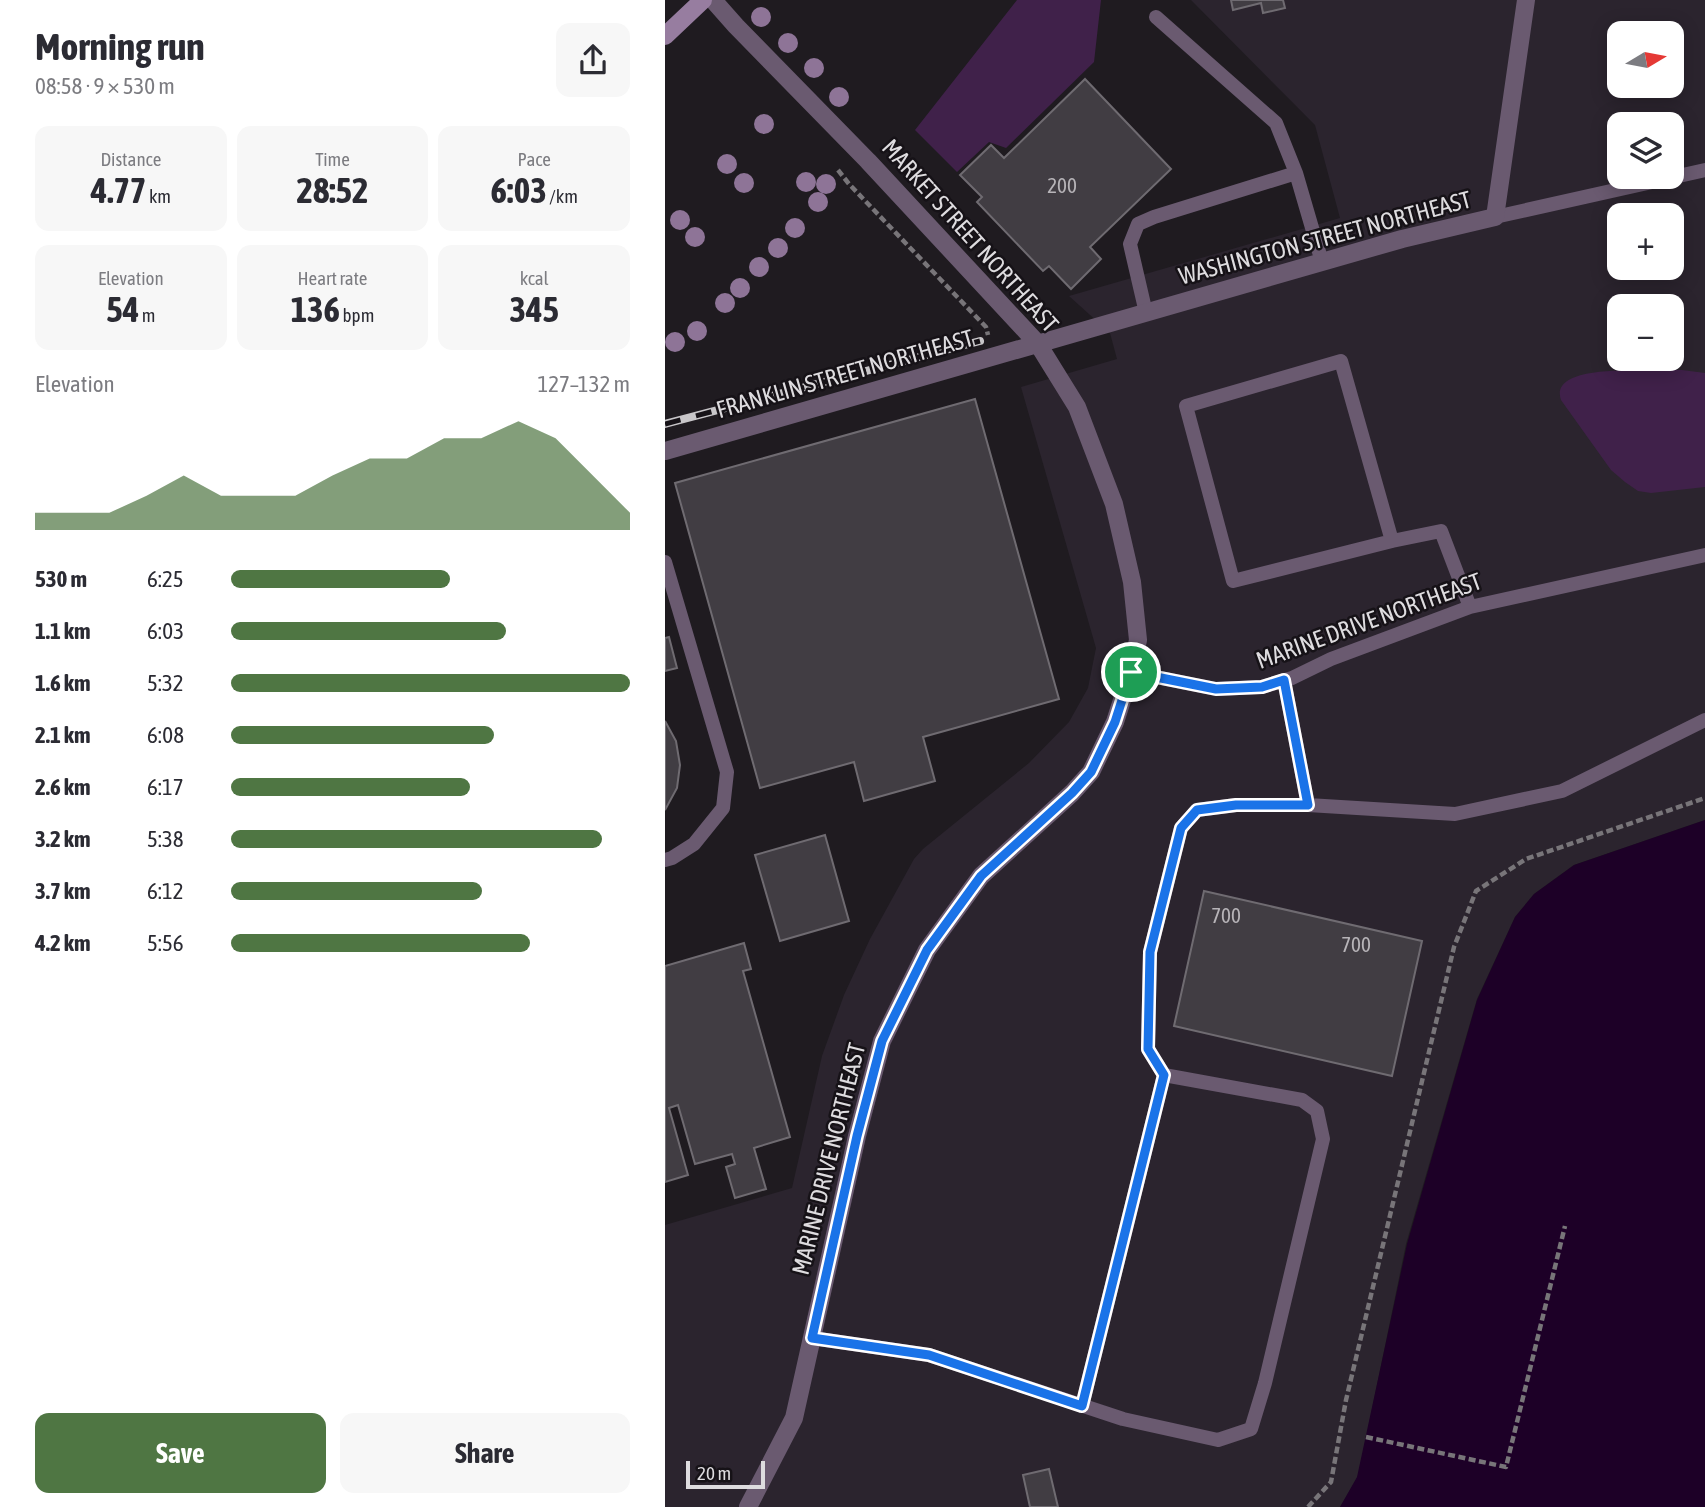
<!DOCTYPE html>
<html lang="en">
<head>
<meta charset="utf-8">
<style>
	body { margin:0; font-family:"Asap Condensed",sans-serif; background:#f7f7f7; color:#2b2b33; height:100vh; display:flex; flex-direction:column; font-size:26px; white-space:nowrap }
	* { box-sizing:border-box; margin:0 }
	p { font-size:23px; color:#7c7c81 }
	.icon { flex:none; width:38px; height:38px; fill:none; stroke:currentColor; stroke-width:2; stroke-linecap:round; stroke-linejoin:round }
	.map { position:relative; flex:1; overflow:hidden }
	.sheet { display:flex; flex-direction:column; background:#fff; width:665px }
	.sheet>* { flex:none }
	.needle { width:46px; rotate:80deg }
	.buttons { position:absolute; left:942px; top:21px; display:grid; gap:14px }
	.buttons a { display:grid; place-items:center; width:77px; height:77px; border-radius:14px; background:#fff; box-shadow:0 4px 18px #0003; font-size:35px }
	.scale { position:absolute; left:21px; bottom:18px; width:79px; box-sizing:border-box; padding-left:7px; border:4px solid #dedcdf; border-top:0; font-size:19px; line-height:24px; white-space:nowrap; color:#dedcdf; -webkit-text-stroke:5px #161217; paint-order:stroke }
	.pin { position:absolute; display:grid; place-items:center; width:60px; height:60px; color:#fff; margin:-30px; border:4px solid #fff; border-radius:50%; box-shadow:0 2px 7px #0007 }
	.round { display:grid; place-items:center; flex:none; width:74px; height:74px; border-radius:14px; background:#f7f7f7 }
	.overview { display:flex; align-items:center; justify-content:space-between; height:119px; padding:0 35px }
	h1 { font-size:38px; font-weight:700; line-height:52px }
	.metrics { display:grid; grid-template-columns:repeat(3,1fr); gap:10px; height:119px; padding:7px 35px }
	.metrics div { display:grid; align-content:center; border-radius:14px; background:#f7f7f7; text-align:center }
	.metrics b { font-size:35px; font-weight:700 }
	.metrics small { font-size:19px; font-weight:400 }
	.metrics p { font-size:19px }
	.chart { height:196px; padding:14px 35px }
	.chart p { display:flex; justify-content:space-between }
	.chart svg { width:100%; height:126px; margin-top:7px; fill:#4f7643; opacity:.7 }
	.button { display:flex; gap:14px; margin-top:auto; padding:14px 35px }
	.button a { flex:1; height:80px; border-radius:14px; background:#4f7643; color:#fff; font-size:28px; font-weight:700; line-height:80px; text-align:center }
	.button a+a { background:#f7f7f7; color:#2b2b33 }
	ul { padding:0 35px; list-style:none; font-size:23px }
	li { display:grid; grid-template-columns:112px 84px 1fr; align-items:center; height:52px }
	li i { height:18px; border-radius:9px; background:#4f7643 }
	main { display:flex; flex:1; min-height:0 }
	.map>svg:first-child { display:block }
	.built { fill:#2b242e; fill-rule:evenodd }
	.green { fill:#40214a }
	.water { fill:#1d0027 }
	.building { fill:#413d43; stroke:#6f6b71; stroke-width:2 }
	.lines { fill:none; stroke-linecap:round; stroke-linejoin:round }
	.path { stroke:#787579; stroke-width:4.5; stroke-dasharray:7 3.5; stroke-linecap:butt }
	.lane { stroke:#6a5a70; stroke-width:14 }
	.street { stroke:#6a5a70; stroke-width:18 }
	.secondary { stroke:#977da0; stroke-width:18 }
	.rail-casing { stroke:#c8c6c9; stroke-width:8 }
	.rail { stroke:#161217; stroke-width:5; stroke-dasharray:16; stroke-linecap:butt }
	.tree { fill:#8e7497 }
	.route-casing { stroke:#fff; stroke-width:14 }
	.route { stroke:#1a73e8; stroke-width:9 }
	.labels { text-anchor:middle; stroke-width:5; stroke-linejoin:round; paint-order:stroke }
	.number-label { font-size:21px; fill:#b7b4b8 }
	.street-label { font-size:24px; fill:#dedcdf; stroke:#161217 }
</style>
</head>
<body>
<main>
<section class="sheet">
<div class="overview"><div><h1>Morning run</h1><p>08:58 · 9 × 530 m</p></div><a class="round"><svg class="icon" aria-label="share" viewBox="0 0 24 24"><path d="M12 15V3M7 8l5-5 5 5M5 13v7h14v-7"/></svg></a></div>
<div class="metrics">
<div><p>Distance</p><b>4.77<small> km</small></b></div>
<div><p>Time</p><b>28:52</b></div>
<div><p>Pace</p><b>6:03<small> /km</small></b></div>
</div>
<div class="metrics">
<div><p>Elevation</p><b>54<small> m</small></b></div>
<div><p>Heart rate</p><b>136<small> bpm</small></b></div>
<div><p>kcal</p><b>345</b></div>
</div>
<div class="chart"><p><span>Elevation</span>127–132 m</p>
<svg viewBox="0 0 160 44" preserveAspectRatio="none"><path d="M0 44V38L10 38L20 38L30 32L40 25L50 32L60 32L70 32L80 25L90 19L100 19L110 12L120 12L130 6L140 12L150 25L160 38V44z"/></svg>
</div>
<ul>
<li><b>530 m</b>6:25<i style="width:55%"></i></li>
<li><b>1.1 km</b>6:03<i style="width:69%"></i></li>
<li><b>1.6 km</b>5:32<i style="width:100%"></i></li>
<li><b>2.1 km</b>6:08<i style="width:66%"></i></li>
<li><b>2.6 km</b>6:17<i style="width:60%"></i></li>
<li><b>3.2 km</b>5:38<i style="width:93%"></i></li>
<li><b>3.7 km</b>6:12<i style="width:63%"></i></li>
<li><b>4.2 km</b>5:56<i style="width:75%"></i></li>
</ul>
<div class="button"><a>Save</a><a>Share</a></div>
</section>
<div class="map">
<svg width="1040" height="1507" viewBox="0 0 1040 1507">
	<rect width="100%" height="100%" fill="#1f1b20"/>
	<!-- built -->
	<path class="built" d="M 526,0 L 1040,0 L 1040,820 L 909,865 L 869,894 L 850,917 L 812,999 L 741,1244 L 693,1477 L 675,1507 L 0,1507 L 0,1225 L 127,1188 L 157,1056 L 179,995 L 205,939 L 249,859 L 258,849 L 364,763 L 404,722 L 423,688 L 431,648 L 356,387 L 452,359 L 445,333 L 404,296 L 675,218 L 650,125 ZM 954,33 L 1006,33 L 1006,86 L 954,86 ZM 954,124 L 1006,124 L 1006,177 L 954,177 ZM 954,215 L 1006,215 L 1006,268 L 954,268 ZM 954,306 L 1006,306 L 1006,359 L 954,359 Z"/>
	<!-- green -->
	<path class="green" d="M 352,0 L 436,0 L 429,62 L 341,148 L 324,142 L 292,172 L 250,130 Z
		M 973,370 L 1017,370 L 1040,373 L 1040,487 L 986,493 L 973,491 L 960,482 L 946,470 L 896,400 C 885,368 956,371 973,370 Z"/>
	<!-- water -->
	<path class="water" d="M 1040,820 L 1040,1507 L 675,1507 L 692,1477 L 742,1244 L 812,1000 L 850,917 L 869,894 L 909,865 Z"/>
	<!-- building -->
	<path class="building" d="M 566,0 L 618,0 L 620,8 L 598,13 L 596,3 L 568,10 Z
		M 420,79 L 506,169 L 425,247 L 436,259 L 406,289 L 384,266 L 378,271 L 312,202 L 317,197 L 295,175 L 326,145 L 339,158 Z
		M 310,399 L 394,699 L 258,737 L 270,781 L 199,801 L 189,762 L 95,788 L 10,483 Z
		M 4,637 L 12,668 L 0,671 L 0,638 Z
		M 0,721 L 11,741 L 15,765 L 12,788 L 0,810 Z
		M 160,835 L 184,921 L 115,941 L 90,855 Z
		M 539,891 L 757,941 L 727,1076 L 509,1026 Z
		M 79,943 L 86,969 L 78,971 L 125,1137 L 89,1148 L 101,1189 L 70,1198 L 61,1167 L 70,1164 L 67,1154 L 30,1164 L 13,1105 L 4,1108 L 23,1175 L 0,1182 L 0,966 Z
		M 384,1469 L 393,1507 L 365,1507 L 358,1475 Z"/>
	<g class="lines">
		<!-- path -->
		<path class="path" d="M 173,170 L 184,184 L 321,327 L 323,335
			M 701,1437 L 841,1467 L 900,1226
			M 643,1507 L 666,1482 L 681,1400 L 789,947 L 811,891 L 861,859 L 1040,798"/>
		<!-- lane -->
		<path class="lane" d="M 491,17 L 611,123 L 631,173 L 657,262
			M 830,217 L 1040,170
			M 481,313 L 465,244 L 473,224 L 489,217 L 631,173
			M 727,541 L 676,361 L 521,406 L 568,581 L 727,541 L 776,531 L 805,607
			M 0,562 L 62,772 L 58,808 L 29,844 L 7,858 L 0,860
			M 466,672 L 551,689 L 597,687 L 627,678 L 666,659 L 805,607 L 1040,555
			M 619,680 L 643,805
			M 147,1338 L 264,1355 L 458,1419 L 553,1440 L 586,1429 L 600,1383 L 658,1139 L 652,1111 L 637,1100 L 499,1075 L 483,1049 L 485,952 L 516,828 L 532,810 L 571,805 L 643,805 L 790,814 L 897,791 L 1040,720
			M 417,1406 L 499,1075"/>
		<!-- street -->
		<path class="street" d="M 48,0 L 71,26 L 203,161 L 373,344 L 412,407 L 449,504 L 467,582 L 473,640 L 466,672 L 450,722 L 426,772 L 407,793 L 316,876 L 262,950 L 217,1041 L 192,1136 L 129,1418 L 83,1507
			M 0,451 L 737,239 L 830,217 L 861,0"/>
		<!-- secondary -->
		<path class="secondary" d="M 0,36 L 38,0"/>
		<!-- rail casing -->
		<g class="rail-casing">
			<path id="rail" d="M 0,424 L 315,341"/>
		</g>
		<!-- rail -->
		<use href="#rail" class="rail"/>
	</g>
	<!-- trees -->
	<g class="tree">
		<circle cx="96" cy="17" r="10"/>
		<circle cx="123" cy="43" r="10"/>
		<circle cx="149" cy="68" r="10"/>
		<circle cx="174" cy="97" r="10"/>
		<circle cx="99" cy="124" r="10"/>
		<circle cx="62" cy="164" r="10"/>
		<circle cx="141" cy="182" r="10"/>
		<circle cx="79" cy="183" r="10"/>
		<circle cx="161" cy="184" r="10"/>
		<circle cx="153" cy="202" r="10"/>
		<circle cx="15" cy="220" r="10"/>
		<circle cx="130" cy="228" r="10"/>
		<circle cx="30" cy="237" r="10"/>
		<circle cx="113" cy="248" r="10"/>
		<circle cx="94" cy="267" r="10"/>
		<circle cx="75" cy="288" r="10"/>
		<circle cx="60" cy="303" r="10"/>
		<circle cx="32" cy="331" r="10"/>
		<circle cx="10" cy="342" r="10"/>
	</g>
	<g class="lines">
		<!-- route casing -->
		<g class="route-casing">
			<path id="route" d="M 466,672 L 551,689 L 597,687 L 619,680 L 643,805 L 571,805 L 532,810 L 516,828 L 485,952 L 483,1049 L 499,1075 L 417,1406 L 264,1355 L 147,1338 L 192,1136 L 217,1041 L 262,950 L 316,876 L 407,793 L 426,772 L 450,722 Z"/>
		</g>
		<!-- route -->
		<use href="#route" class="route"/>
	</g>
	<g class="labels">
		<!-- number labels -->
		<g class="number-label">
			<text x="397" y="193">200</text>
			<text x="561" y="923">700</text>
			<text x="691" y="952">700</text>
		</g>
		<!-- street labels -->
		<g class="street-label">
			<text transform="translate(305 236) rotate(48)" y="8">MARKET STREET NORTHEAST</text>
			<text transform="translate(660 238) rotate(-15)" y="8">WASHINGTON STREET NORTHEAST</text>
			<text transform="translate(180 374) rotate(-16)" y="8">FRANKLIN STREET NORTHEAST</text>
			<text transform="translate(704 621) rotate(-20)" y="8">MARINE DRIVE NORTHEAST</text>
			<text transform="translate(164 1159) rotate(-76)" y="8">MARINE DRIVE NORTHEAST</text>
		</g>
	</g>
</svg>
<div class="buttons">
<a><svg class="needle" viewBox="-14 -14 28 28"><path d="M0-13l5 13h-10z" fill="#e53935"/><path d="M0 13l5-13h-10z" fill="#7c7c81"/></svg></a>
<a><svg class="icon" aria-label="layers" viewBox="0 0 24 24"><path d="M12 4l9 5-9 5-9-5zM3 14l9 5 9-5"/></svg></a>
<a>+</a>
<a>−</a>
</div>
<div class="scale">20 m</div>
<div class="pin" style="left:466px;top:672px;background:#1e9e55"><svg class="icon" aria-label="arrive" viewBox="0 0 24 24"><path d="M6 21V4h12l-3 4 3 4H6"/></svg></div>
</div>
</main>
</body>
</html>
